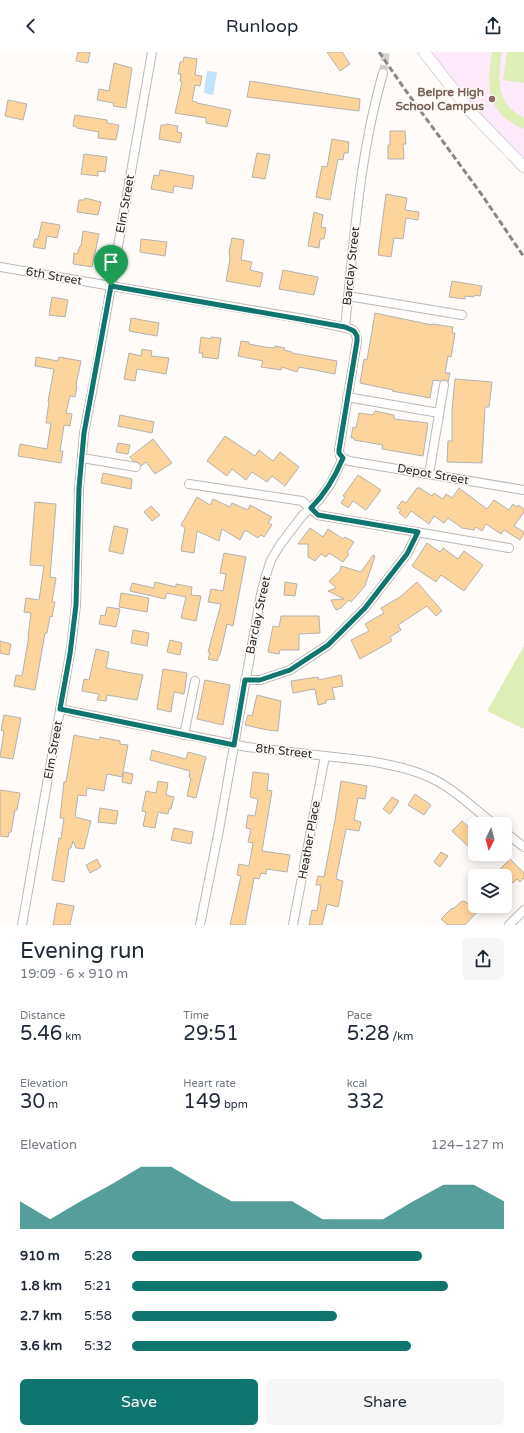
<!DOCTYPE html>
<html lang="en">
<head>
<meta charset="utf-8">
<style>
	body { margin:0; font-family:"Varela Round",sans-serif; background:#f6f6f7; color:#1f2937; height:100vh; display:flex; flex-direction:column; font-size:15px; white-space:nowrap }
	* { box-sizing:border-box; margin:0 }
	p { font-size:13px; color:#747a83 }
	.icon { flex:none; width:22px; height:22px; fill:none; stroke:currentColor; stroke-width:2; stroke-linecap:round; stroke-linejoin:round }
	.map { position:relative; height:873px; overflow:hidden }
	.sheet { display:flex; flex-direction:column; background:#fff; flex:1 }
	.sheet>* { flex:none }
	.needle { width:26px; rotate:186deg }
	.tools { position:absolute; left:468px; top:765px; display:grid; gap:8px }
	.tools a { display:grid; place-items:center; width:44px; height:44px; border-radius:6px; background:#fff; box-shadow:0 2px 10px #0003; font-size:20px }
	.pin { position:absolute; display:grid; place-items:center; width:34px; height:34px; color:#fff; margin:-41px -17px; border-radius:50% 50% 50% 0; rotate:-45deg; box-shadow:0 0 4px #0007 }
	.pin .icon { rotate:45deg }
	.round { display:grid; place-items:center; flex:none; width:42px; height:42px; border-radius:6px; background:#f6f6f7 }
	.overview { display:flex; align-items:center; justify-content:space-between; height:68px; padding:0 20px }
	h1 { font-size:22px; font-weight:600; line-height:30px }
	.stats { display:grid; grid-template-columns:repeat(3,1fr); gap:6px; height:68px; padding:4px 20px }
	.stats div { display:grid; align-content:center }
	.stats b { font-size:20px; font-weight:600 }
	.stats small { font-size:11px; font-weight:400 }
	.stats p { font-size:11px }
	.chart { height:112px; padding:8px 20px }
	.chart p { display:flex; justify-content:space-between }
	.chart svg { width:100%; height:72px; margin-top:4px; fill:#0f766e; opacity:.7 }
	.cta { display:flex; gap:8px; margin-top:auto; padding:8px 20px }
	.cta a { flex:1; height:46px; border-radius:6px; background:#0f766e; color:#fff; font-size:16px; font-weight:600; line-height:46px; text-align:center }
	.cta a+a { background:#f6f6f7; color:#1f2937 }
	ul { padding:0 20px; list-style:none; font-size:13px }
	li { display:grid; grid-template-columns:64px 48px 1fr; align-items:center; height:30px }
	li i { height:10px; border-radius:5px; background:#0f766e }
	header { display:flex; justify-content:space-between; align-items:center; height:52px; padding:0 20px; background:#fff; font-size:18px; font-weight:600 }
	.map>svg:first-child { display:block }
	.education { fill:#fdebfc }
	.green { fill:#deeeb7 }
	.water { fill:#c1e2fc }
	.building { fill:#fed49d; stroke:#b4b2af }
	.lines { fill:none; stroke-linecap:round; stroke-linejoin:round }
	.minor-tunnel { stroke:#d4d1cf; stroke-width:8; stroke-dasharray:8 4; stroke-linecap:butt }
	.minor-casing { stroke:#bcb9b6; stroke-width:10 }
	.tertiary-casing { stroke:#bcb9b6; stroke-width:12 }
	.minor { stroke:#fff; stroke-width:8 }
	.tertiary { stroke:#fff; stroke-width:11 }
	.rail { stroke:#8a8886; stroke-width:3; stroke-dasharray:6 3; stroke-linecap:butt }
	.route-casing { stroke:#fff; stroke-width:8 }
	.route { stroke:#0f766e; stroke-width:5 }
	.education-dot { fill:#8d6e63; stroke:#fefbf8; stroke-width:1.5 }
	.labels { text-anchor:middle; stroke-width:3; stroke-linejoin:round; paint-order:stroke }
	.education-label { font-size:12px; font-weight:bold; fill:#785e54; stroke:#fefbf8; text-anchor:end }
	.street-label { font-size:12px; fill:#2c2b2a; stroke:#fefbf8 }
</style>
</head>
<body>
<header><svg class="icon" aria-label="back" viewBox="0 0 24 24"><path d="M15 5l-7 7 7 7"/></svg>Runloop<svg class="icon" aria-label="share" viewBox="0 0 24 24"><path d="M12 15V3M7 8l5-5 5 5M5 13v7h14v-7"/></svg></header>
<div class="map">
<svg width="524" height="873" viewBox="0 0 524 873">
	<rect width="100%" height="100%" fill="#fefbf8"/>
	<!-- education -->
	<path class="education" d="M 424,0 L 524,0 L 524,115 Z"/>
	<!-- green -->
	<path class="green" d="M 492,0 L 502,0 C 498,28 495,51 524,66 L 524,77 C 487,62 486,34 492,0 Z
		M 507,0 L 524,0 L 524,31 L 503,28 Z
		M 524,594 L 524,677 L 487,659 Z"/>
	<!-- water -->
	<path class="water" d="M 207,19 L 217,20 L 213,43 L 204,41 Z"/>
	<!-- building -->
	<path class="building" d="M 78,0 L 90,0 L 88,11 L 76,9 Z
		M 327,0 L 342,0 L 350,12 L 340,19 Z
		M 184,5 L 197,7 L 195,23 L 202,24 L 200,34 L 195,33 L 192,49 L 197,50 L 197,51 L 231,58 L 227,75 L 206,71 L 206,66 L 175,61 L 182,30 L 180,29 L 181,22 L 178,22 L 180,10 L 183,10 Z
		M 114,11 L 132,16 L 126,56 L 113,54 L 114,51 L 97,48 L 99,37 L 109,39 Z
		M 250,29 L 360,47 L 359,59 L 247,45 Z
		M 8,48 L 27,52 L 23,68 L 5,64 Z
		M 75,63 L 107,68 L 107,71 L 119,73 L 116,88 L 98,86 L 99,80 L 77,76 L 77,75 L 73,74 Z
		M 166,72 L 178,74 L 177,80 L 182,81 L 180,91 L 159,87 L 161,73 L 166,73 Z
		M 390,79 L 405,79 L 406,92 L 403,92 L 404,107 L 388,107 L 388,93 L 390,93 Z
		M 332,87 L 349,90 L 348,101 L 344,101 L 343,108 L 338,107 L 330,148 L 316,145 L 322,114 L 327,115 Z
		M 257,101 L 270,103 L 265,127 L 252,125 Z
		M 84,102 L 107,105 L 105,120 L 98,119 L 98,124 L 81,122 Z
		M 160,118 L 194,124 L 192,137 L 174,134 L 173,141 L 151,137 L 154,123 L 159,124 Z
		M 386,142 L 407,146 L 405,158 L 419,160 L 418,168 L 406,166 L 403,187 L 394,186 L 391,205 L 378,203 Z
		M 85,146 L 101,150 L 98,163 L 77,160 L 79,148 L 84,148 Z
		M 314,160 L 323,163 L 321,175 L 326,176 L 324,187 L 320,187 L 319,196 L 308,194 Z
		M 42,170 L 60,173 L 57,186 L 47,184 L 45,197 L 33,195 L 35,187 L 38,187 Z
		M 83,179 L 99,182 L 92,215 L 73,212 L 74,201 L 77,202 L 80,194 L 81,194 Z
		M 232,186 L 244,188 L 241,208 L 252,210 L 250,218 L 263,221 L 260,235 L 226,229 L 230,207 L 229,200 Z
		M 141,187 L 167,190 L 165,204 L 140,200 Z
		M 283,218 L 318,225 L 314,243 L 279,237 Z
		M 452,229 L 482,234 L 480,244 L 475,243 L 474,245 L 465,244 L 465,247 L 449,245 Z
		M 52,245 L 68,248 L 65,265 L 49,263 Z
		M 375,261 L 432,273 L 432,272 L 453,275 L 452,281 L 455,281 L 451,305 L 448,304 L 445,321 L 450,321 L 448,330 L 445,328 L 440,329 L 433,328 L 430,346 L 392,339 L 393,338 L 360,331 L 364,307 L 367,308 Z
		M 131,266 L 159,271 L 157,284 L 129,279 Z
		M 201,285 L 211,287 L 211,285 L 221,286 L 218,307 L 202,305 L 203,301 L 199,301 Z
		M 241,289 L 249,290 L 249,292 L 265,295 L 275,296 L 275,294 L 285,296 L 284,298 L 292,300 L 292,301 L 337,309 L 335,322 L 299,315 L 297,320 L 282,315 L 281,318 L 261,315 L 263,309 L 238,304 Z
		M 142,297 L 152,299 L 151,304 L 169,306 L 166,322 L 137,317 L 135,329 L 124,327 L 129,301 L 141,304 Z
		M 36,305 L 58,309 L 59,305 L 81,309 L 76,333 L 77,334 L 75,345 L 70,344 L 66,361 L 72,362 L 70,374 L 64,373 L 60,399 L 63,399 L 61,411 L 18,404 L 20,392 L 47,397 L 51,371 L 46,371 L 49,349 L 48,349 L 54,317 L 35,314 Z
		M 455,327 L 492,330 L 489,355 L 485,355 L 482,411 L 447,410 L 448,389 L 452,389 L 452,359 Z
		M 375,359 L 394,363 L 394,367 L 428,371 L 423,404 L 382,397 L 383,393 L 354,388 L 354,386 L 351,386 L 353,375 L 356,376 L 359,361 L 373,363 Z
		M 120,363 L 154,370 L 152,381 L 118,374 Z
		M 225,384 L 255,404 L 259,398 L 273,409 L 280,400 L 299,415 L 285,434 L 272,424 L 267,430 L 252,420 L 246,428 L 232,417 L 227,424 L 207,409 Z
		M 153,387 L 172,411 L 155,422 L 146,410 L 141,414 L 139,411 L 133,409 L 130,405 Z
		M 118,391 L 130,393 L 128,402 L 116,400 Z
		M 103,421 L 132,427 L 131,437 L 101,431 Z
		M 358,423 L 381,438 L 366,458 L 353,449 L 348,456 L 341,451 L 345,445 L 343,444 Z
		M 417,436 L 420,436 L 432,444 L 434,441 L 443,447 L 446,442 L 452,446 L 459,436 L 487,457 L 494,448 L 509,458 L 513,452 L 517,455 L 518,453 L 524,457 L 524,460 L 514,474 L 524,480 L 524,481 L 520,488 L 504,478 L 501,482 L 486,472 L 482,479 L 476,475 L 474,478 L 462,476 L 448,466 L 444,471 L 434,464 L 429,472 L 411,459 L 406,466 L 399,461 L 401,458 L 397,456 L 402,449 L 406,451 Z
		M 197,445 L 210,453 L 213,447 L 230,455 L 232,451 L 248,458 L 250,453 L 272,465 L 268,471 L 272,473 L 264,485 L 261,483 L 258,486 L 245,478 L 240,488 L 222,477 L 219,489 L 197,479 L 194,501 L 181,499 L 185,476 L 181,473 Z
		M 35,450 L 56,452 L 50,525 L 56,526 L 52,550 L 55,550 L 52,565 L 50,564 L 47,581 L 45,581 L 35,638 L 14,634 L 16,623 L 22,624 L 29,584 L 28,584 L 31,561 L 24,560 L 26,546 L 39,548 L 44,514 L 30,513 Z
		M 151,454 L 160,463 L 152,469 L 144,460 Z
		M 114,474 L 128,477 L 123,502 L 109,499 Z
		M 310,476 L 323,485 L 328,477 L 343,487 L 345,485 L 354,490 L 347,500 L 349,502 L 343,510 L 329,501 L 326,505 L 321,502 L 315,509 L 308,505 L 308,492 L 298,492 Z
		M 427,491 L 440,500 L 443,496 L 458,507 L 464,499 L 483,513 L 464,539 L 441,523 L 436,530 L 412,514 Z
		M 224,501 L 246,505 L 233,574 L 227,572 L 220,603 L 219,603 L 217,609 L 208,607 L 210,601 L 208,600 L 221,552 L 208,550 L 211,537 L 223,539 L 226,522 L 220,521 Z
		M 373,503 L 375,504 L 365,534 L 351,550 L 349,548 L 341,556 L 336,558 L 331,548 L 344,547 L 328,539 L 336,536 L 329,529 L 340,519 L 341,514 L 361,520 Z
		M 155,530 L 176,535 L 176,532 L 192,535 L 191,543 L 201,544 L 196,569 L 181,566 L 186,545 L 167,541 L 165,547 L 130,539 L 132,531 L 154,536 Z
		M 285,530 L 297,532 L 295,544 L 284,543 Z
		M 417,530 L 442,559 L 436,564 L 427,554 L 398,573 L 401,578 L 390,585 L 392,589 L 360,607 L 351,588 L 369,579 L 365,572 L 384,561 L 381,556 L 400,545 Z
		M 121,541 L 149,546 L 147,560 L 119,555 Z
		M 107,555 L 120,557 L 116,575 L 99,572 L 101,563 L 105,564 Z
		M 281,564 L 319,564 L 320,581 L 299,582 L 299,598 L 280,598 L 279,602 L 268,600 L 273,574 L 279,575 Z
		M 133,578 L 149,581 L 147,594 L 131,591 Z
		M 170,588 L 182,591 L 180,603 L 167,600 Z
		M 0,589 L 11,592 L 9,603 L 0,601 Z
		M 96,597 L 109,600 L 106,616 L 143,623 L 137,648 L 107,643 L 106,649 L 97,648 L 99,642 L 82,639 L 84,627 L 89,628 Z
		M 163,617 L 187,621 L 184,642 L 174,640 L 171,660 L 157,657 Z
		M 341,623 L 343,634 L 332,636 L 335,647 L 326,648 L 326,651 L 318,653 L 315,637 L 293,641 L 291,629 L 318,625 L 319,628 Z
		M 205,628 L 230,633 L 223,673 L 197,667 Z
		M 257,643 L 281,649 L 278,679 L 267,678 L 245,673 L 248,663 L 252,664 Z
		M 4,663 L 21,666 L 13,707 L 0,705 L 4,679 L 1,678 Z
		M 74,683 L 99,688 L 100,685 L 120,689 L 120,692 L 128,693 L 122,725 L 107,722 L 104,739 L 87,736 L 86,744 L 78,743 L 75,765 L 91,769 L 84,797 L 76,796 L 73,789 L 71,796 L 69,796 L 64,830 L 52,828 L 59,786 L 61,787 L 64,766 L 60,766 L 64,730 L 66,730 Z
		M 152,698 L 186,707 L 188,700 L 206,705 L 196,746 L 187,744 L 191,726 L 189,725 L 190,719 L 150,708 Z
		M 124,720 L 133,722 L 131,732 L 122,730 Z
		M 253,720 L 269,722 L 267,738 L 272,739 L 262,799 L 290,803 L 287,820 L 267,817 L 266,822 L 261,821 L 259,827 L 254,826 L 245,873 L 230,873 L 241,824 L 237,823 L 239,812 L 249,814 L 253,791 L 248,790 L 251,777 L 246,776 L 248,763 L 255,764 L 258,747 L 250,745 Z
		M 158,729 L 168,731 L 166,743 L 174,745 L 171,757 L 169,757 L 168,762 L 158,760 L 155,776 L 143,774 L 146,760 L 142,759 L 146,739 L 156,741 Z
		M 341,729 L 367,734 L 365,747 L 358,746 L 354,768 L 361,770 L 359,779 L 346,777 L 336,827 L 343,829 L 338,855 L 327,852 L 322,873 L 309,873 L 312,858 L 317,859 L 321,833 L 316,833 L 318,824 L 324,825 L 335,768 Z
		M 0,738 L 20,741 L 17,758 L 15,758 L 11,780 L 9,780 L 8,785 L 0,784 Z
		M 415,742 L 431,753 L 424,763 L 408,753 Z
		M 392,745 L 399,749 L 390,762 L 383,757 Z
		M 100,756 L 118,759 L 116,772 L 98,770 Z
		M 462,769 L 475,781 L 475,801 L 452,779 Z
		M 174,776 L 193,780 L 191,792 L 171,788 Z
		M 441,800 L 448,804 L 440,815 L 434,810 Z
		M 97,807 L 101,815 L 90,821 L 86,813 Z
		M 510,807 L 524,821 L 524,826 L 520,830 L 517,827 L 513,831 L 500,817 Z
		M 462,849 L 466,850 L 477,860 L 465,873 L 448,873 L 441,867 L 452,856 L 453,857 Z
		M 57,851 L 74,854 L 70,873 L 53,873 Z"/>
	<g class="lines">
		<!-- minor-tunnel -->
		<path class="minor-tunnel" d="M 383,21 L 386,0"/>
		<!-- minor casing -->
		<g class="minor-casing">
			<path id="minor" d="M 0,215 L 304,267 L 351,277 C 356,280 357,284 357,289 L 339,398 L 340,404 L 343,406
				M 348,244 L 462,263
				M 345,275 C 354,190 359,104 383,21
				M 347,345 L 439,361
				M 82,406 L 136,415
				M 343,406 L 349,409 L 524,438
				M 429,422 L 444,333
				M 189,432 L 302,449 L 318,463 L 509,496
				M 245,628 L 260,628 L 290,618 L 328,593 L 365,556 L 407,502 L 418,480
				M 60,657 L 247,695 L 369,709 C 392,713 417,718 437,729 C 458,740 475,758 494,772
				M 184,683 L 195,629
				M 505,780 L 524,795
				M 22,873 L 71,596 L 76,553 L 79,436 L 84,381 L 97,314 L 152,0
				M 200,873 L 219,778 L 261,542 L 266,523 L 271,508 L 280,493 L 302,464 L 319,448 L 331,431 L 343,406
				M 293,873 L 325,704
				M 509,873 L 524,858"/>
		</g>
		<!-- tertiary casing -->
		<g class="tertiary-casing">
			<path id="tertiary" d="M 424,0 L 471,60 L 524,115"/>
		</g>
		<!-- minor -->
		<use href="#minor" class="minor"/>
		<!-- tertiary -->
		<use href="#tertiary" class="tertiary"/>
		<!-- rail -->
		<path class="rail" d="M 379,0 L 406,39 L 482,143 L 524,205"/>
	</g>
	<g class="lines">
		<!-- route casing -->
		<g class="route-casing">
			<path id="route" d="M 111,234 L 345,275 L 354,279 L 357,284 L 357,289 L 339,398 L 339,401 L 343,406 C 335,425 326,441 311,456 L 318,463 L 418,480 L 407,502 L 365,556 L 328,593 L 290,618 L 260,628 L 245,628 L 234,693 L 60,657 L 70,602 L 76,553 L 79,436 L 84,381 Z"/>
		</g>
		<!-- route -->
		<use href="#route" class="route"/>
	</g>
	<!-- markers -->
	<circle class="education-dot" cx="492" cy="47" r="4"/>
	<g class="labels">
		<!-- education labels -->
		<g class="education-label">
			<text x="484" y="44">Belpre High<tspan x="484" dy="14">School Campus</tspan></text>
		</g>
		<!-- street labels -->
		<g class="street-label">
			<text transform="translate(125 152) rotate(-80)" y="4">Elm Street</text>
			<text transform="translate(351 214) rotate(-84)" y="4">Barclay Street</text>
			<text transform="translate(54 224) rotate(10)" y="4">6th Street</text>
			<text transform="translate(433 422) rotate(10)" y="4">Depot Street</text>
			<text transform="translate(258 563) rotate(-78)" y="4">Barclay Street</text>
			<text transform="translate(53 698) rotate(-80)" y="4">Elm Street</text>
			<text transform="translate(284 699) rotate(6)" y="4">8th Street</text>
			<text transform="translate(309 788) rotate(-80)" y="4">Heather Place</text>
		</g>
	</g>
</svg>
<div class="tools">
<a><svg class="needle" viewBox="-14 -14 28 28"><path d="M0-13l5 13h-10z" fill="#e53935"/><path d="M0 13l5-13h-10z" fill="#747a83"/></svg></a>
<a><svg class="icon" aria-label="layers" viewBox="0 0 24 24"><path d="M12 4l9 5-9 5-9-5zM3 14l9 5 9-5"/></svg></a>
</div>
<div class="pin" style="left:111px;top:234px;background:#1e9e55"><svg class="icon" aria-label="arrive" viewBox="0 0 24 24"><path d="M6 21V4h12l-3 4 3 4H6"/></svg></div>
</div>
<section class="sheet">
<div class="overview"><div><h1>Evening run</h1><p>19:09 · 6 × 910 m</p></div><a class="round"><svg class="icon" aria-label="share" viewBox="0 0 24 24"><path d="M12 15V3M7 8l5-5 5 5M5 13v7h14v-7"/></svg></a></div>
<div class="stats">
<div><p>Distance</p><b>5.46<small> km</small></b></div>
<div><p>Time</p><b>29:51</b></div>
<div><p>Pace</p><b>5:28<small> /km</small></b></div>
</div>
<div class="stats">
<div><p>Elevation</p><b>30<small> m</small></b></div>
<div><p>Heart rate</p><b>149<small> bpm</small></b></div>
<div><p>kcal</p><b>332</b></div>
</div>
<div class="chart"><p><span>Elevation</span>124–127 m</p>
<svg viewBox="0 0 160 44" preserveAspectRatio="none"><path d="M0 44V27L10 38L20 27L30 17L40 6L50 6L60 17L70 27L80 27L90 27L100 38L110 38L120 38L130 27L140 17L150 17L160 27V44z"/></svg>
</div>
<ul>
<li><b>910 m</b>5:28<i style="width:78%"></i></li>
<li><b>1.8 km</b>5:21<i style="width:85%"></i></li>
<li><b>2.7 km</b>5:58<i style="width:55%"></i></li>
<li><b>3.6 km</b>5:32<i style="width:75%"></i></li>
</ul>
<div class="cta"><a>Save</a><a>Share</a></div>
</section>
</body>
</html>
